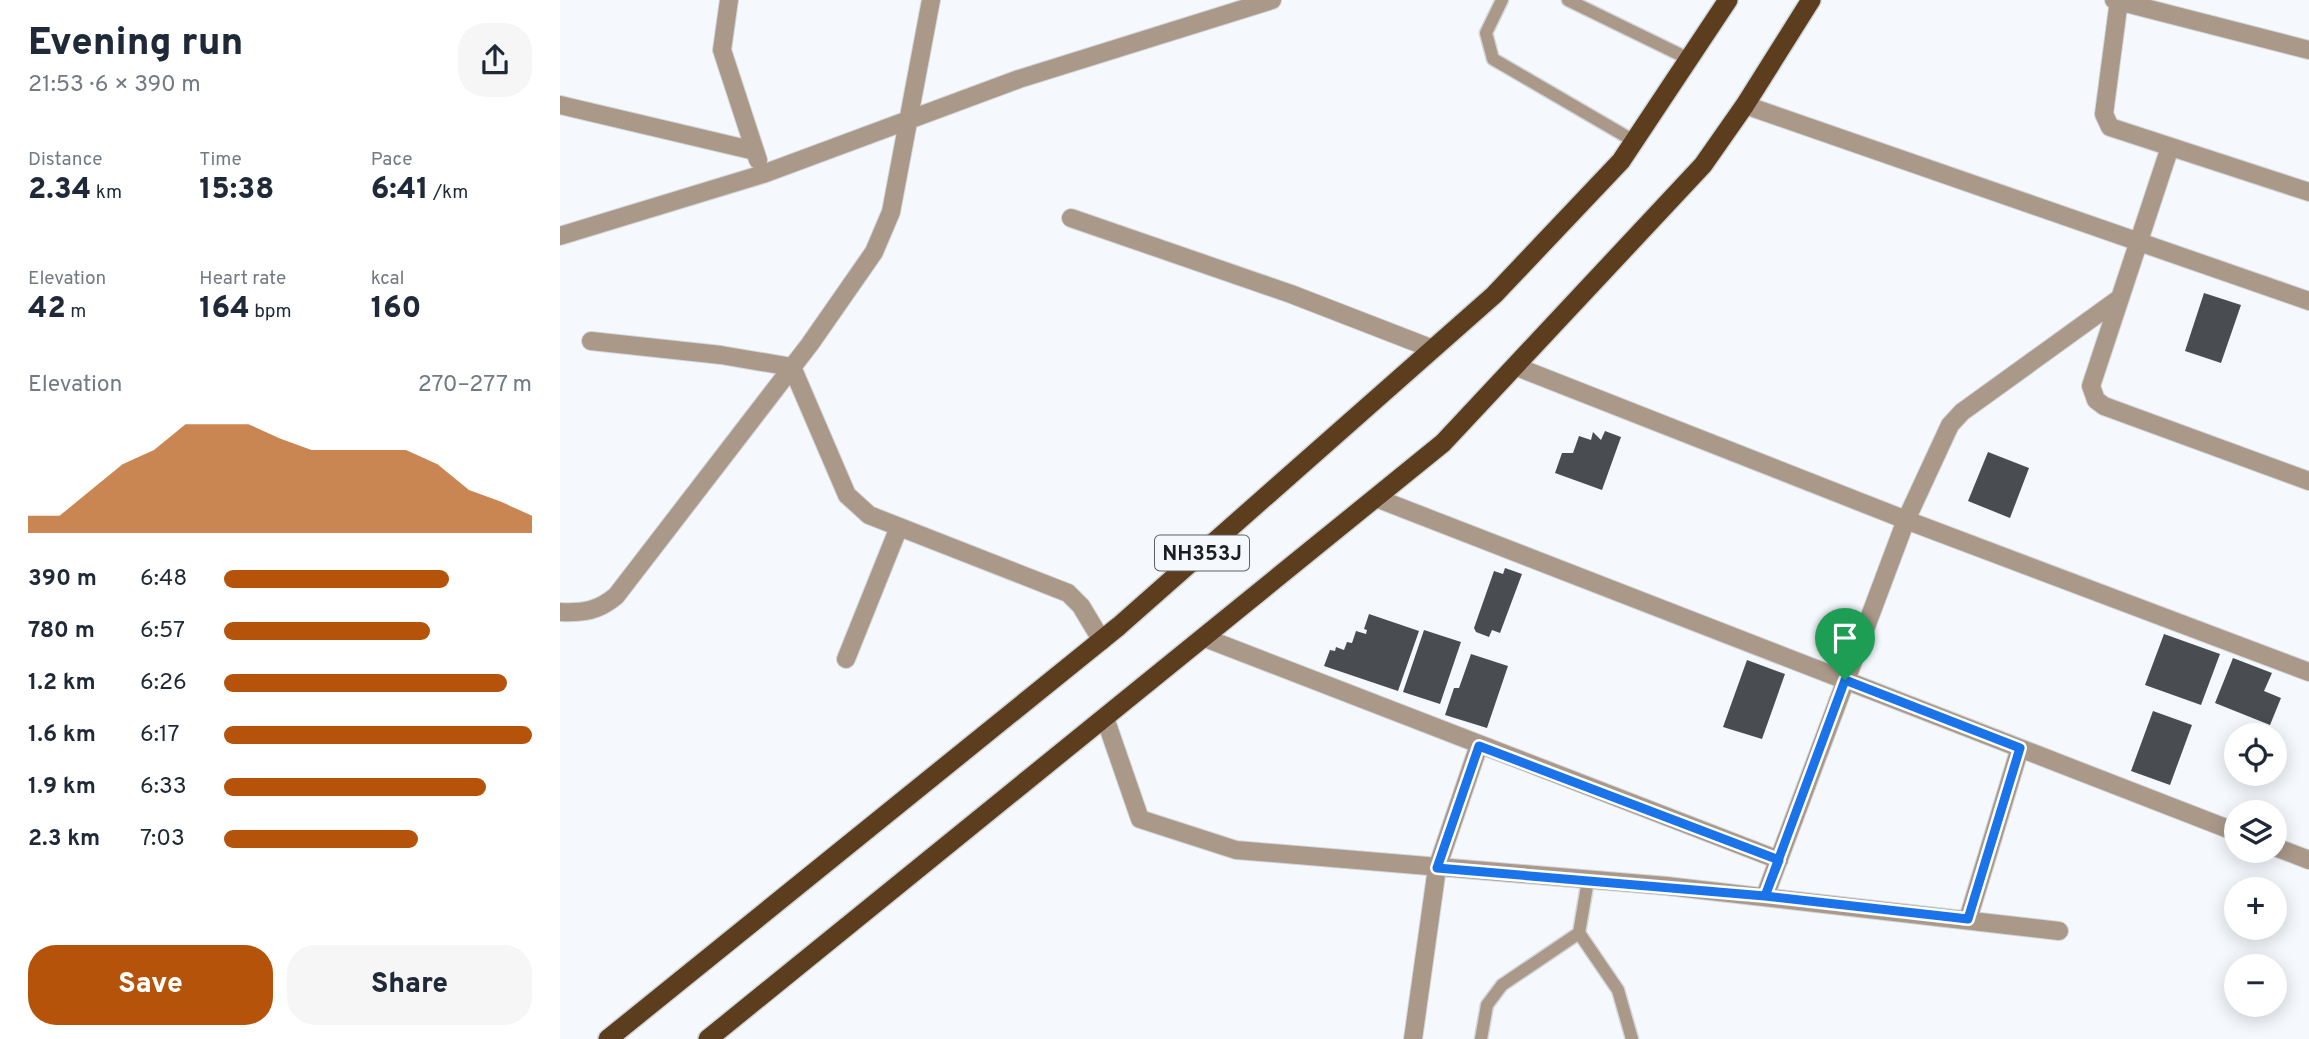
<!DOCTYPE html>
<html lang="en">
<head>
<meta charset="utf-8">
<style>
	body { margin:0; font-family:Overpass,sans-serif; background:#f6f6f7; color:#1f2937; height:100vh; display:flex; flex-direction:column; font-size:26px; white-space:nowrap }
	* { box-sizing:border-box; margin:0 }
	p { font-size:23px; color:#747a83 }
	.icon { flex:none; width:38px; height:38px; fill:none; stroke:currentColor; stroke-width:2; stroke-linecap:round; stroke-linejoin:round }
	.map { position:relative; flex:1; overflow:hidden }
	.drawer { display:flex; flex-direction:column; background:#fff; width:560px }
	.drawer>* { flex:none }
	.fabs { position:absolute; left:1664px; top:723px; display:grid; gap:14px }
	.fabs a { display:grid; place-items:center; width:63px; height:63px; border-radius:50%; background:#fff; box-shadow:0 4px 18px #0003; font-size:35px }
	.pin { position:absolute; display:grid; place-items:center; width:60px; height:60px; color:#fff; margin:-72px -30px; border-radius:50% 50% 50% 0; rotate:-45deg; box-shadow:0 0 7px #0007 }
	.pin .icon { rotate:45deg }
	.round { display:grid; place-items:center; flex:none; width:74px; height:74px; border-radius:28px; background:#f6f6f7 }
	.headline { display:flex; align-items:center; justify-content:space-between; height:119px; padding:0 28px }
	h1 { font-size:38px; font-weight:800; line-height:52px }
	.metrics { display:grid; grid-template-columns:repeat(3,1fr); gap:10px; height:119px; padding:7px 28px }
	.metrics div { display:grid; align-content:center }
	.metrics b { font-size:30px; font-weight:800 }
	.metrics small { font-size:19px; font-weight:400 }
	.metrics p { font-size:19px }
	.chart { height:196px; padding:14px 28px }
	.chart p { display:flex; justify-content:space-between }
	.chart svg { width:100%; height:126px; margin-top:7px; fill:#b45309; opacity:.7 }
	.primary-button { display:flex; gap:14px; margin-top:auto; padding:14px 28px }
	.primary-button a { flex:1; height:80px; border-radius:28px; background:#b45309; color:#fff; font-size:28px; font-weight:800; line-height:80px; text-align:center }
	.primary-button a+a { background:#f6f6f7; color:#1f2937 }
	ul { padding:0 28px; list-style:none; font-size:23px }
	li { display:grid; grid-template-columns:112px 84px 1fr; align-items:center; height:52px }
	li i { height:18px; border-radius:9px; background:#b45309 }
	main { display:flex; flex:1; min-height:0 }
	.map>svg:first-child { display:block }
	.building { fill:#494c50 }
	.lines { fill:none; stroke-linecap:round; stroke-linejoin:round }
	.service-casing { stroke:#d2d6da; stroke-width:15 }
	.minor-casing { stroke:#d2d6da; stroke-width:20 }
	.trunk-casing { stroke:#d2d6da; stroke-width:22 }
	.service { stroke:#aa9989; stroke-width:12 }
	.minor { stroke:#aa9989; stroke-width:18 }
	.trunk { stroke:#5c3e1e; stroke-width:19 }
	.route-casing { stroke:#fff; stroke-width:14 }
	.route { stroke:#1a73e8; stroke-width:9 }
	.labels { text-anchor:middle; stroke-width:7; stroke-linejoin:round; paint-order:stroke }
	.shield { fill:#f5f9fe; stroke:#5e6063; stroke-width:2 }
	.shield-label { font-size:21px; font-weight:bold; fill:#1d1e20 }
</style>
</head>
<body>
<main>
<section class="drawer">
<div class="headline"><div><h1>Evening run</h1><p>21:53 · 6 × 390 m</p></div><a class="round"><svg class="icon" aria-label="share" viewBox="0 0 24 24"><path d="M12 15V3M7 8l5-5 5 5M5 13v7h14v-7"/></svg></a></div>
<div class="metrics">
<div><p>Distance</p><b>2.34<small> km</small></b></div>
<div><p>Time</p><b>15:38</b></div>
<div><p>Pace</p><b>6:41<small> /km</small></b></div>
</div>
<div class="metrics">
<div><p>Elevation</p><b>42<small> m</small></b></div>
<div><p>Heart rate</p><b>164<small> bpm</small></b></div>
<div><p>kcal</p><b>160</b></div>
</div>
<div class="chart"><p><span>Elevation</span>270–277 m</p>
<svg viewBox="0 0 160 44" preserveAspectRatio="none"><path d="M0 44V38L10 38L20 29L30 20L40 15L50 6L60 6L70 6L80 11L90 15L100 15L110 15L120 15L130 20L140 29L150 33L160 38V44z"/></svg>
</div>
<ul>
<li><b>390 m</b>6:48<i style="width:73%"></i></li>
<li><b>780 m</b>6:57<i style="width:67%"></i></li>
<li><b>1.2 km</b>6:26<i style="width:92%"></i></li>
<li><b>1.6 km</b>6:17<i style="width:100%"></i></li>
<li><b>1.9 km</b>6:33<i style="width:85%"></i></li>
<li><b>2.3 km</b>7:03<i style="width:63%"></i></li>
</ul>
<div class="primary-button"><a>Save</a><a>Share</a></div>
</section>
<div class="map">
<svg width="1749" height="1039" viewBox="0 0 1749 1039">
	<rect width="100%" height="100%" fill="#f5f9fe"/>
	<!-- building -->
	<path class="building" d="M 1644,293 L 1681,305 L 1661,363 L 1625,351 Z
		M 1045,431 L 1061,437 L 1042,490 L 995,473 L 1002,453 L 1013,453 L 1019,436 L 1031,440 L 1033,432 L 1041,440 Z
		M 1428,452 L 1469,468 L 1450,518 L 1408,501 Z
		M 945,568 L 962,574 L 940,633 L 932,630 L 929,637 L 916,632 L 914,628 L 934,571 L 943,574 Z
		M 809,614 L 859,631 L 838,691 L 764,666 L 770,650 L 775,651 L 776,647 L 784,650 L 787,642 L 792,643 L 796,631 L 806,634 L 807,630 L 804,629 Z
		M 864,630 L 901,642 L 880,704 L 843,692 Z
		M 1604,634 L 1660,654 L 1641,705 L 1585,685 Z
		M 911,654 L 948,666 L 927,728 L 885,715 L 894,688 L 899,688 Z
		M 1673,658 L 1712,673 L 1704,691 L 1721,698 L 1710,725 L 1655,703 Z
		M 1187,660 L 1225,674 L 1202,739 L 1163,727 Z
		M 1593,711 L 1632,725 L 1610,785 L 1571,771 Z"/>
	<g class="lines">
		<!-- service casing -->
		<g class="service-casing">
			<path id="service" d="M 942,0 L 926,33 L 933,59 L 1074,141
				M 1008,0 L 1129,59
				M 1028,880 L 1019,933 L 1058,990 L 1072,1039
				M 921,1039 L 927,1005 L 942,985 L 1019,933"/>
		</g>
		<!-- minor casing -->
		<g class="minor-casing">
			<path id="minor" d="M 169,0 L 162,50 L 198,160
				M 1554,0 L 1749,50
				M 1559,0 L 1544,114 L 1550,127 L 1749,192
				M 0,105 L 195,151
				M 1185,105 L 1749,301
				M 1610,147 L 1531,386 L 1536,400 L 1544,406 L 1749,481
				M 511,218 L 731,294 L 873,349
				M 0,236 L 203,174 L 459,79 L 712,0
				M 31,341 L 161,355 L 232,367 L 287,495 L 309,515 L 508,593 L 521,606 L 542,641
				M 957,367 L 1346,520 L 1749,672
				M 816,498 L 1676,832
				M 0,612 C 24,613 38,611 56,596 L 250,344 L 314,252 L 331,212 L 371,0
				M 645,638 L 1219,860
				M 286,659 L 339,527
				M 545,718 L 580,819 L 676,850 L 1107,886 L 1499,931
				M 1715,847 L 1749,860
				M 1205,896 L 1346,520 L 1390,425 L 1402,412 L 1560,298
				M 1408,919 L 1460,748
				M 853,1039 L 877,868 L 919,745"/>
		</g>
		<!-- trunk casing -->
		<g class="trunk-casing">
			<path id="trunk" d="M 48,1039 L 559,626 L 934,295 L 1061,161 L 1168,0
				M 148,1039 L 883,443 L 1143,165 L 1185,105 L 1251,0"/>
		</g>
		<!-- service -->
		<use href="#service" class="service"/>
		<!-- minor -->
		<use href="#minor" class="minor"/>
		<!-- trunk -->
		<use href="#trunk" class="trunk"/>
	</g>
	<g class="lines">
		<!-- route casing -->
		<g class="route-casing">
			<path id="route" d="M 1285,680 L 1205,896 L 877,868 L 919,746 L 1219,860 L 1205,896 L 1408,919 L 1460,748 L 1285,680"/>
		</g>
		<!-- route -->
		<use href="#route" class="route"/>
	</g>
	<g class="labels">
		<!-- shield labels -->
		<rect class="shield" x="595" y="535.5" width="94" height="35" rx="5"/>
		<g class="shield-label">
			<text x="642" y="560">NH353J</text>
		</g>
	</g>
</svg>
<div class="fabs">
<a><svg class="icon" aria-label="locate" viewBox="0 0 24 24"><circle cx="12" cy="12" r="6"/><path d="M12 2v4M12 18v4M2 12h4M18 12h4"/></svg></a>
<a><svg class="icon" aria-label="layers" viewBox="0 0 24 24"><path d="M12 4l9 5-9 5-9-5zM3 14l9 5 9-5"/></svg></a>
<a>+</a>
<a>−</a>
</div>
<div class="pin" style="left:1285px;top:680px;background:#1e9e55"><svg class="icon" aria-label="arrive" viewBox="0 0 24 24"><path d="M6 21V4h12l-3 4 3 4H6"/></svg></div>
</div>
</main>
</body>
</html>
